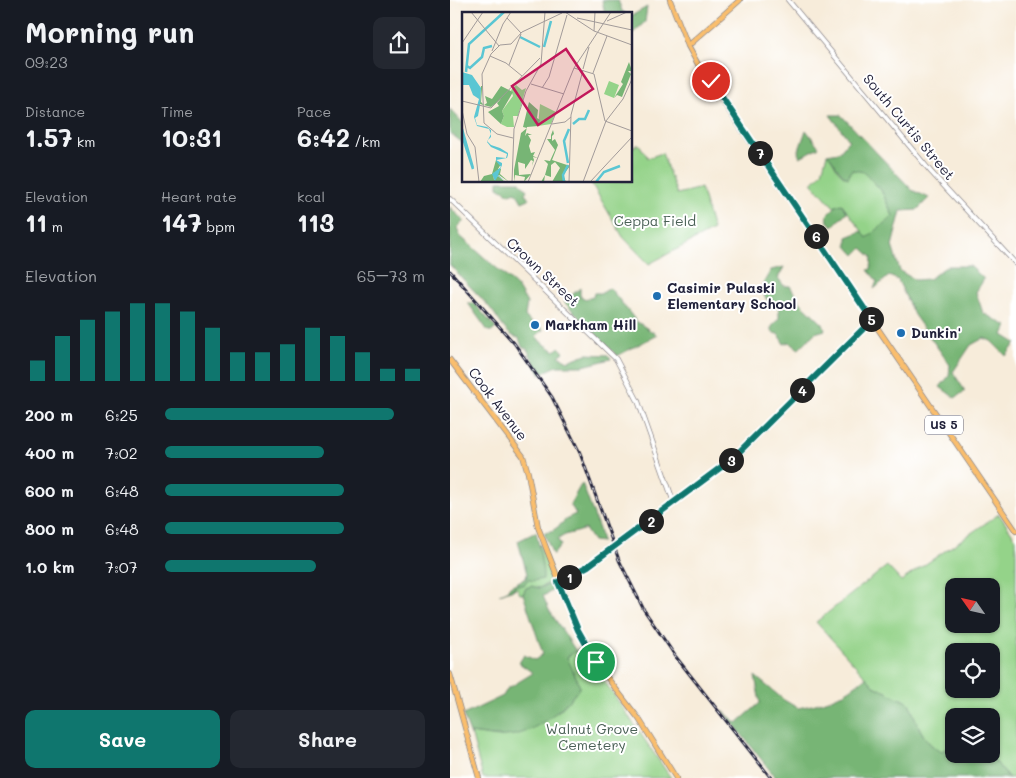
<!DOCTYPE html>
<html lang="en">
<head>
<meta charset="utf-8">
<style>
	body { margin:0; font-family:Mali,sans-serif; background:#242831; color:#f1f3f6; height:100vh; display:flex; flex-direction:column; font-size:19px; white-space:nowrap }
	* { box-sizing:border-box; margin:0 }
	p { font-size:16px; color:#9ea1a6 }
	.icon { flex:none; width:28px; height:28px; fill:none; stroke:currentColor; stroke-width:2; stroke-linecap:round; stroke-linejoin:round }
	.map { position:relative; flex:1; overflow:hidden }
	.details { display:flex; flex-direction:column; background:#171b24; width:450px }
	.details>* { flex:none }
	.needle { width:32px; rotate:304deg }
	.fabs { position:absolute; left:495px; top:578px; display:grid; gap:10px }
	.fabs a { display:grid; place-items:center; width:55px; height:55px; border-radius:10px; background:#171b24; box-shadow:0 1px 4px #0004; font-size:25px }
	.pin { position:absolute; display:grid; place-items:center; width:42px; height:42px; color:#fff; margin:-21px; border:2px solid #fff; border-radius:50%; box-shadow:0 1px 5px #0007 }
	.km { position:absolute; width:25px; height:25px; margin:-12px; border-radius:50%; background:#222; color:#fff; font-size:14px; line-height:25px; text-align:center }
	.round { display:grid; place-items:center; flex:none; width:52px; height:52px; border-radius:10px; background:#242831 }
	.summary { display:flex; align-items:center; justify-content:space-between; height:85px; padding:0 25px }
	h1 { font-size:28px; font-weight:700; line-height:38px }
	.stats { display:grid; grid-template-columns:repeat(3,1fr); gap:8px; height:85px; padding:5px 25px }
	.stats div { display:grid; align-content:center }
	.stats b { font-size:25px; font-weight:700 }
	.stats small { font-size:14px; font-weight:400 }
	.stats p { font-size:14px }
	.chart { height:140px; padding:10px 25px }
	.chart p { display:flex; justify-content:space-between }
	.chart svg { width:100%; height:90px; margin-top:5px; stroke:#0f766e; stroke-width:6 }
	.button { display:flex; gap:10px; margin-top:auto; padding:10px 25px }
	.button a { flex:1; height:58px; border-radius:10px; background:#0f766e; color:#fff; font-size:20px; font-weight:700; line-height:58px; text-align:center }
	.button a+a { background:#242831; color:#f1f3f6 }
	ul { padding:0 25px; list-style:none; font-size:16px }
	li { display:grid; grid-template-columns:80px 60px 1fr; align-items:center; height:38px }
	li i { height:12px; border-radius:6px; background:#0f766e }
	main { display:flex; flex:1; min-height:0 }
	.map>svg:first-child { display:block }
	.green { fill:#94d389; stroke:#5b7a62; fill-rule:evenodd }
	.forest { fill:#77b575; stroke:#4c6c58 }
	.lines { fill:none; stroke-linecap:round; stroke-linejoin:round }
	.minor-casing { stroke:#8c878a; stroke-width:5.5 }
	.major-casing { stroke:#8c878a; stroke-width:6 }
	.minor { stroke:#fff; stroke-width:4 }
	.major { stroke:#fabe6d; stroke-width:4.5 }
	.rail-casing { stroke:#22223b; stroke-width:3 }
	.rail { stroke:#fff; stroke-width:1; stroke-dasharray:4; stroke-linecap:butt }
	.minor-bridge-casing { stroke:#8c878a; stroke-width:5.5; stroke-linecap:butt }
	.minor-bridge { stroke:#fff; stroke-width:4 }
	.route-casing { stroke:#fff; stroke-width:10 }
	.route { stroke:#0f766e; stroke-width:6 }
	.poi-dot { fill:#1f6fb2; stroke:#fff; stroke-width:2 }
	.labels { text-anchor:middle; stroke-width:4; stroke-linejoin:round; paint-order:stroke }
	.shield { fill:#fff; stroke:#646476; stroke-width:1 }
	.shield-label { font-size:12px; font-weight:bold; fill:#22223b }
	.street-label { font-size:14px; fill:#22223b; stroke:#fff }
	.park-label { font-size:14px; fill:#4a6056; stroke:#fff }
	.poi-label { font-size:14px; font-weight:bold; fill:#22223b; stroke:#fff; text-anchor:start }
	.inset-river { fill:none; stroke:#5ac6d3; stroke-width:2.5 }
	.inset-road { fill:none; stroke:#a29b9a; stroke-width:1 }
	.view { fill:#c2185b; fill-opacity:0.15; stroke:#c2185b; stroke-width:2.5 }
	.inset-edge { fill:none; stroke:#22223b; stroke-width:2.5 }
</style>
</head>
<body>
<main>
<section class="details">
<div class="summary"><div><h1>Morning run</h1><p>09:23</p></div><a class="round"><svg class="icon" aria-label="share" viewBox="0 0 24 24"><path d="M12 15V3M7 8l5-5 5 5M5 13v7h14v-7"/></svg></a></div>
<div class="stats">
<div><p>Distance</p><b>1.57<small> km</small></b></div>
<div><p>Time</p><b>10:31</b></div>
<div><p>Pace</p><b>6:42<small> /km</small></b></div>
</div>
<div class="stats">
<div><p>Elevation</p><b>11<small> m</small></b></div>
<div><p>Heart rate</p><b>147<small> bpm</small></b></div>
<div><p>kcal</p><b>113</b></div>
</div>
<div class="chart"><p><span>Elevation</span>65–73 m</p>
<svg viewBox="0 0 160 44" preserveAspectRatio="none"><path d="M5 44V34M15 44V22M25 44V14M35 44V10M45 44V6M55 44V6M65 44V10M75 44V18M85 44V30M95 44V30M105 44V26M115 44V18M125 44V22M135 44V30M145 44V38M155 44V38"/></svg>
</div>
<ul>
<li><b>200 m</b>6:25<i style="width:88%"></i></li>
<li><b>400 m</b>7:02<i style="width:61%"></i></li>
<li><b>600 m</b>6:48<i style="width:69%"></i></li>
<li><b>800 m</b>6:48<i style="width:69%"></i></li>
<li><b>1.0 km</b>7:07<i style="width:58%"></i></li>
</ul>
<div class="button"><a>Save</a><a>Share</a></div>
</section>
<div class="map">
<svg width="566" height="778" viewBox="0 0 566 778">
	<rect width="100%" height="100%" fill="#fff"/>
	<filter id="ink" filterUnits="userSpaceOnUse"><feTurbulence type="fractalNoise" baseFrequency=".02" numOctaves="2"/><feDisplacementMap in="SourceGraphic" scale="10" xChannelSelector="R" yChannelSelector="G"/><feConvolveMatrix kernelMatrix="1 2 1 2 8 2 1 2 1" color-interpolation-filters="sRGB"/></filter>
	<filter id="wash" filterUnits="userSpaceOnUse"><feTurbulence type="fractalNoise" baseFrequency=".0096" numOctaves="4" result="noise"/><feDisplacementMap in="SourceGraphic" scale="20" xChannelSelector="R" yChannelSelector="G"/><feGaussianBlur stdDeviation="1.12" result="paint"/><feColorMatrix in="noise" values="0 0 0 0 0 0 0 0 0 0 0 0 0 0 0 0 0 1.4 0 .05"/><feComposite in="paint" operator="in"/></filter>
	<g filter="url(#wash)">
		<rect width="100%" height="100%" fill="#f7ecda"/>
		<!-- green -->
		<path class="green" d="M 189,144 L 198,158 L 212,153 L 227,194 L 251,188 L 263,230 L 199,264 L 173,237 L 140,181 L 181,181 L 181,148 Z
			M 377,154 C 386,162 385,173 398,178 L 402,170 L 414,171 L 431,190 L 443,216 L 417,238 L 392,204 L 384,207 L 362,183 L 372,172 Z
			M 549,514 L 566,539 L 566,778 L 559,778 L 539,754 L 541,754 L 541,716 L 504,716 L 504,743 L 491,752 C 472,742 467,722 459,703 L 424,686 L 366,622 L 437,566 L 451,581 ZM 504,586 L 541,586 L 541,624 L 504,624 ZM 504,651 L 541,651 L 541,689 L 504,689 Z
			M 90,544 L 108,588 L 104,590 L 104,587 L 99,583 L 89,588 L 81,586 L 76,588 L 73,594 L 70,594 L 67,588 L 49,594 L 56,592 L 58,589 L 62,591 L 66,585 L 92,571 L 88,551 Z
			M 131,647 L 221,778 L 33,778 L 21,733 L 49,737 L 89,724 L 110,710 L 125,694 L 117,657 Z"/>
		<!-- forest -->
		<path class="forest" d="M 152,0 L 168,0 L 172,11 L 176,14 L 155,14 Z
			M 197,7 L 195,22 L 181,35 L 181,16 Z
			M 0,109 L 14,124 L 14,144 L 0,133 Z
			M 380,115 L 391,115 L 462,190 L 479,198 L 467,210 L 451,211 L 442,246 L 450,271 L 465,280 L 479,279 L 497,266 L 520,266 L 534,279 L 526,292 L 533,313 L 557,326 L 553,335 L 566,343 L 556,356 L 541,341 L 534,338 L 521,345 L 503,372 L 515,391 L 505,398 L 490,387 L 499,376 L 500,365 L 464,315 L 448,280 L 439,276 L 424,289 L 427,281 L 418,270 L 421,269 L 422,257 L 412,248 L 405,255 L 397,246 L 397,237 L 412,231 L 417,238 L 443,216 L 431,190 L 414,172 L 402,170 L 398,178 C 386,172 386,161 377,154 L 389,152 L 399,140 Z
			M 356,130 L 369,147 L 350,157 L 348,153 Z
			M 48,181 L 69,181 L 77,190 L 75,193 L 79,199 L 72,202 L 66,192 L 60,194 L 48,187 Z
			M 392,204 L 397,212 L 383,226 L 378,222 L 377,215 L 387,205 Z
			M 0,207 L 14,221 L 7,228 L 10,236 L 67,286 L 77,303 L 75,316 L 85,327 L 89,324 L 93,330 L 86,336 L 91,342 L 105,351 L 109,347 L 114,352 L 109,356 L 118,361 L 136,354 L 158,355 L 161,359 L 133,366 L 107,366 L 90,374 L 77,349 L 72,347 L 69,338 C 55,336 49,318 40,308 C 27,293 13,280 0,265 Z
			M 334,267 L 328,278 L 334,286 L 340,286 L 350,302 L 373,324 L 375,330 L 365,333 L 349,349 L 339,342 L 334,344 L 328,334 L 323,333 L 321,328 L 329,318 L 329,308 L 318,301 L 310,289 L 321,270 Z
			M 130,288 L 130,296 L 136,299 L 143,297 L 144,293 L 152,293 L 160,288 L 186,321 L 207,335 L 167,356 L 114,302 Z
			M 18,303 L 24,303 L 46,328 L 43,331 L 38,331 Z
			M 132,483 L 149,529 L 152,542 L 143,541 L 135,529 C 126,534 115,532 108,540 L 111,545 L 103,555 L 94,533 C 108,532 113,518 126,514 L 120,504 Z
			M 86,532 C 88,538 94,574 93,579 L 82,581 L 78,579 L 74,585 L 66,585 L 61,591 L 58,589 L 60,586 L 76,578 L 77,574 L 68,541 Z
			M 99,582 L 104,587 L 104,590 L 93,596 L 99,610 L 126,651 L 117,657 L 130,687 C 118,705 86,732 64,735 C 49,738 36,735 21,733 L 21,736 L 13,715 L 53,696 L 57,689 L 83,673 L 69,663 L 74,655 L 85,660 L 93,654 L 73,594 L 76,588 L 81,586 L 89,588 L 98,585 Z
			M 305,676 L 334,700 L 348,708 C 377,702 393,697 416,677 L 424,686 L 459,703 C 467,722 472,742 491,752 L 504,743 L 504,754 L 539,754 L 559,778 L 326,778 L 273,711 L 287,723 L 310,703 Z"/>
	</g>
	<g filter="url(#ink)">
		<g class="lines">
			<!-- minor casing -->
			<g class="minor-casing">
				<path id="minor" d="M 338,0 L 481,172 L 566,264
					M 0,199 L 166,359 L 188,401 L 224,503
					M 169,544 L 293,450 L 422,320
					M 108,582 L 130,571 L 156,553"/>
			</g>
			<!-- major casing -->
			<g class="major-casing">
				<path id="major" d="M 220,0 L 238,46 L 250,68 L 566,531
					M 238,46 L 290,0
					M 0,360 L 73,456 L 78,473 L 88,527 L 128,630 L 149,667 L 189,719 L 226,778
					M 0,674 L 29,778"/>
			</g>
			<!-- minor -->
			<use href="#minor" class="minor"/>
			<!-- major -->
			<use href="#major" class="major"/>
			<!-- rail casing -->
			<g class="rail-casing">
				<path id="rail" d="M 0,271 L 64,343 L 102,397 L 130,453 L 169,560 L 194,610 L 226,657 L 321,778"/>
			</g>
			<!-- rail -->
			<use href="#rail" class="rail"/>
			<!-- minor-bridge casing -->
			<g class="minor-bridge-casing">
				<path id="minor-bridge" d="M 156,553 L 169,544"/>
			</g>
			<!-- minor-bridge -->
			<use href="#minor-bridge" class="minor-bridge"/>
		</g>
	</g>
	<g class="lines" filter="url(#ink)">
		<!-- route casing -->
		<g class="route-casing">
			<path id="route" d="M 146,662 L 128,630 L 108,582 L 138,566 L 282,459 L 422,320 L 261,81"/>
		</g>
		<!-- route -->
		<use href="#route" class="route"/>
	</g>
	<!-- markers -->
	<g class="poi-dot">
		<circle cx="207" cy="296" r="5"/>
		<circle cx="85" cy="325" r="5"/>
		<circle cx="451" cy="333" r="5"/>
	</g>
	<g class="labels">
		<!-- shield labels -->
		<rect class="shield" x="475" y="415.5" width="38" height="19" rx="4"/>
		<g class="shield-label">
			<text x="494" y="429">US 5</text>
		</g>
		<!-- street labels -->
		<g class="street-label">
			<text transform="translate(459 127) rotate(50)" y="5">South Curtis Street</text>
			<text transform="translate(93 272) rotate(43)" y="5">Crown Street</text>
			<text transform="translate(48 404) rotate(53)" y="5">Cook Avenue</text>
		</g>
		<!-- park labels -->
		<g class="park-label">
			<text x="205" y="226">Ceppa Field</text>
			<text x="142" y="734">Walnut Grove<tspan x="142" dy="16">Cemetery</tspan></text>
		</g>
		<!-- poi labels -->
		<g class="poi-label">
			<text x="217" y="293">Casimir Pulaski<tspan x="217" dy="16">Elementary School</tspan></text>
			<text x="95" y="330">Markham Hill</text>
			<text x="461" y="338">Dunkin'</text>
		</g>
	</g>
	<!-- overview -->
	<g transform="translate(12 12)">
		<rect width="170" height="170" fill="#f7ecda"/>
		<path d="M 147,69 L 157,73 L 152,86 L 142,82 ZM 54,73 L 60,78 L 64,76 L 56,104 L 51,104 L 52,115 L 45,115 L 39,112 L 42,104 L 40,99 L 51,84 L 49,78 ZM 78,92 L 94,100 L 89,112 L 76,114 Z" fill="#94d389"/>
		<path d="M 167,50 L 170,59 L 166,59 L 169,62 L 160,85 L 155,83 L 152,86 L 161,72 L 159,70 ZM 19,74 L 20,74 L 20,77 L 19,90 L 22,93 L 25,91 L 23,84 L 30,87 L 39,74 L 51,80 L 40,99 L 42,104 L 39,112 L 26,100 L 37,94 L 35,91 L 39,87 L 29,95 L 18,92 ZM 67,90 L 76,98 L 75,106 L 78,108 L 76,114 L 65,115 L 63,124 L 65,121 L 70,123 L 66,123 L 69,128 L 67,134 L 69,141 L 73,140 L 71,144 L 76,146 L 71,145 L 72,148 L 70,154 L 71,149 L 69,148 L 63,157 L 63,152 L 56,150 L 57,163 L 69,162 L 62,170 L 63,165 L 53,163 L 52,170 L 52,158 L 59,121 L 65,116 L 61,115 ZM 91,118 L 92,122 L 90,124 L 90,129 L 93,127 L 96,133 L 90,148 L 108,154 L 101,163 L 104,170 L 90,170 L 98,156 L 93,150 L 89,153 L 89,165 L 83,163 L 82,170 L 75,170 L 79,170 L 83,163 L 86,152 L 82,148 L 88,149 L 93,138 L 85,127 L 89,127 L 89,123 ZM 34,148 L 39,152 L 36,157 L 39,157 L 38,162 L 47,170 L 37,163 L 33,166 L 31,160 L 32,168 L 36,164 L 43,170 L 18,170 L 22,164 L 30,162 Z" fill="#77b575"/>
		<path d="M 0,60 L 10,63 L 19,76 L 18,93 L 16,104 L 13,106 L 15,113 L 25,115 L 29,118 L 29,125 L 25,129 L 29,133 L 38,136 L 46,141 L 46,143 L 45,146 L 34,148 L 40,151 L 40,153 L 36,163 L 44,170 L 36,164 L 33,169 L 30,162 L 39,155 L 34,149 L 34,145 L 44,146 L 45,142 L 29,135 L 25,130 L 29,122 L 27,117 L 15,114 L 12,105 L 17,87 L 11,83 L 7,73 L 0,73 Z" fill="#5ac6d3"/>
		<path class="inset-river" d="M 58,25 L 78,35M 82,35 L 89,9M 5,54 L 8,56 L 20,45 L 22,36 L 30,34M 4,60 L 7,32 L 42,0M 111,112 L 117,107 L 123,107 L 127,98M 0,117 L 11,156M 0,123 L 11,157M 106,151 L 102,129 L 107,117M 102,170 L 101,163 L 106,153M 134,170 L 142,160 L 158,154"/>
		<path class="inset-road" d="M 9,0 L 37,34M 103,0 L 132,19 L 170,33M 45,6 L 59,21M 115,6 L 170,18M 145,9 L 165,0M 132,19 L 133,0M 0,31 L 21,0M 30,39 L 41,12 L 49,0M 28,44 L 44,51 L 60,64M 47,53 L 59,22M 112,56 L 132,62 L 143,109 L 170,119M 121,57 L 127,35M 131,61 L 145,24M 69,72 L 102,82M 80,76 L 87,65 L 105,3M 0,89 L 29,96 L 78,46M 0,98 L 5,122 L 13,135 L 17,170M 90,112 L 103,110 L 109,105M 51,126 L 35,122 L 22,111 L 20,62 L 29,42 L 38,33 L 49,32 L 60,20 L 100,1M 50,170 L 52,117 L 64,79 L 79,52 L 83,0M 66,170 L 112,56 L 149,0M 107,170 L 109,103 L 121,58M 121,170 L 144,109 L 161,87 L 170,67M 128,170 L 170,125"/>
		<path class="view" d="M 104,37 L 131,77 L 76,113 L 50,74 Z"/>
		<rect width="170" height="170" class="inset-edge"/>
	</g>
</svg>
<div class="fabs">
<a><svg class="needle" viewBox="-14 -14 28 28"><path d="M0-13l5 13h-10z" fill="#e53935"/><path d="M0 13l5-13h-10z" fill="#9ea1a6"/></svg></a>
<a><svg class="icon" aria-label="locate" viewBox="0 0 24 24"><circle cx="12" cy="12" r="6"/><path d="M12 2v4M12 18v4M2 12h4M18 12h4"/></svg></a>
<a><svg class="icon" aria-label="layers" viewBox="0 0 24 24"><path d="M12 4l9 5-9 5-9-5zM3 14l9 5 9-5"/></svg></a>
</div>
<div class="pin" style="left:146px;top:662px;background:#1e9e55"><svg class="icon" aria-label="arrive" viewBox="0 0 24 24"><path d="M6 21V4h12l-3 4 3 4H6"/></svg></div>
<div class="pin" style="left:261px;top:81px;background:#d93025"><svg class="icon" aria-label="check" viewBox="0 0 24 24"><path d="M5 12l5 5 9-10"/></svg></div>
<b class="km" style="left:119px;top:577px">1</b>
<b class="km" style="left:201px;top:521px">2</b>
<b class="km" style="left:281px;top:460px">3</b>
<b class="km" style="left:352px;top:390px">4</b>
<b class="km" style="left:421px;top:319px">5</b>
<b class="km" style="left:366px;top:236px">6</b>
<b class="km" style="left:310px;top:153px">7</b>
</div>
</main>
</body>
</html>
